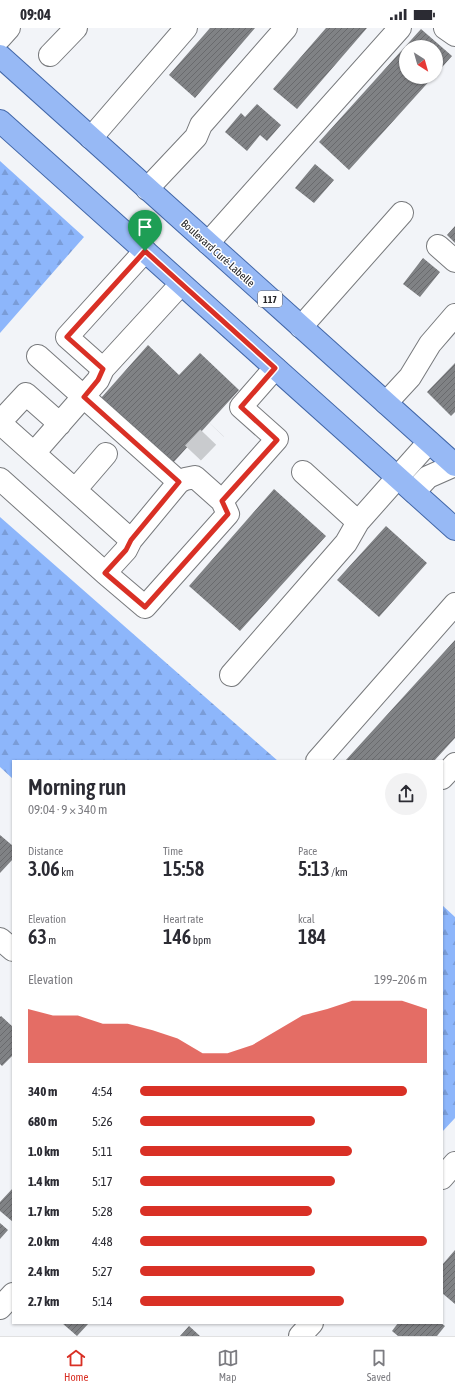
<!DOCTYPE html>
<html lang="en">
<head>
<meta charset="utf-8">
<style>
	body { margin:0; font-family:"Asap Condensed",sans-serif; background:#f2f2f3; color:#2b2b33; height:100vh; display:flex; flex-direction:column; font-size:15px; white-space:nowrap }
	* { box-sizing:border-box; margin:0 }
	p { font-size:13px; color:#7c7c81 }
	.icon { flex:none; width:22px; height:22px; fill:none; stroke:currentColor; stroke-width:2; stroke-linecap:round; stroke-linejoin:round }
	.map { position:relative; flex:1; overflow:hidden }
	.side { position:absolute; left:12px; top:732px; width:431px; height:564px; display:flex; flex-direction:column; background:#fff; border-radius:0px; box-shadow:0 1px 3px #0004 }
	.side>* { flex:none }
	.needle { width:26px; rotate:143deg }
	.buttons { position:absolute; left:399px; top:12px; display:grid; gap:8px }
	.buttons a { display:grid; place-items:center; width:44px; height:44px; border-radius:50%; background:#fff; box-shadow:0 1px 3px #0004; font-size:20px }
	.pin { position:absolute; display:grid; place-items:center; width:34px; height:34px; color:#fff; margin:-41px -17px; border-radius:50% 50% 50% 0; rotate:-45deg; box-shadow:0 0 4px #0007 }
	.pin .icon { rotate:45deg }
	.round { display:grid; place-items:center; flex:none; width:42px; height:42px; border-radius:21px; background:#f2f2f3 }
	.summary { display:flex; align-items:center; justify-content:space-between; height:68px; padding:0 16px }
	h1 { font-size:22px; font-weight:600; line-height:30px }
	.metrics { display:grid; grid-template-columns:repeat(3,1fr); gap:6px; height:68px; padding:4px 16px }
	.metrics div { display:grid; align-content:center }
	.metrics b { font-size:20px; font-weight:600 }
	.metrics small { font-size:11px; font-weight:400 }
	.metrics p { font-size:11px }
	.chart { height:112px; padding:8px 16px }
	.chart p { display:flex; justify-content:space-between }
	.chart svg { width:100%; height:72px; margin-top:4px; fill:#d93025; opacity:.7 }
	ul { padding:0 16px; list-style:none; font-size:13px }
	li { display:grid; grid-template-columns:64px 48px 1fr; align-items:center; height:30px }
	li i { height:10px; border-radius:5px; background:#d93025 }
	.status { display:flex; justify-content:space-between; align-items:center; height:28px; padding:0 20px; background:#fff; direction:ltr }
	.status svg { height:11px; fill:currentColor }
	.menu { display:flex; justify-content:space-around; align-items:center; height:56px; border-top:1px solid #e1e1e2; background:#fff; font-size:11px; color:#7c7c81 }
	.menu a { display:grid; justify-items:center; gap:2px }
	.menu .current { color:#d93025 }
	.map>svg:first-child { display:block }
	.forest { fill:url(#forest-firs) }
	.building { fill:url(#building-hatch) }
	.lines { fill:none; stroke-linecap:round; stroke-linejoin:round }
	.minor-tunnel { stroke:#c9cbce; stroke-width:22; stroke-dasharray:22 11; stroke-linecap:butt }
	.minor-casing { stroke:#77797c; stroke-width:24 }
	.major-casing { stroke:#4267a8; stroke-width:24 }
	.minor { stroke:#fff; stroke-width:22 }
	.major { stroke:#97b9f5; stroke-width:22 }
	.route-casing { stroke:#fff; stroke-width:8 }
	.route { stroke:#d93025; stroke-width:5 }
	.labels { text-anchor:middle; stroke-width:3; stroke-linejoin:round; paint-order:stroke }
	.shield { fill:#fff; stroke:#666668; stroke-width:1 }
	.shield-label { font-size:10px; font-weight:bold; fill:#252527 }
	.street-label { font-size:11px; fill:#252527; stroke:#fff }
</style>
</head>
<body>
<div class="status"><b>09:04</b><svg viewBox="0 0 49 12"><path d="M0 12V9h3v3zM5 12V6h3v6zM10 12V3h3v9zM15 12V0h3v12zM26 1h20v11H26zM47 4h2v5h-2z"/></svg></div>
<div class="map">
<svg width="455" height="1308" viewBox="0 0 455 1308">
	<defs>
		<pattern id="forest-firs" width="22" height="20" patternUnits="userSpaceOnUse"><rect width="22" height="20" fill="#8db6fb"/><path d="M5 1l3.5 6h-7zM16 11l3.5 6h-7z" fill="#7a9cd7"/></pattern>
		<pattern id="building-hatch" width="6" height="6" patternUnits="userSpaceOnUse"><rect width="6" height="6" fill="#808285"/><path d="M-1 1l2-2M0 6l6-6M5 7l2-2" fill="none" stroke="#696a6d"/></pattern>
	</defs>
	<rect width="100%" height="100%" fill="#f2f4f8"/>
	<!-- forest -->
	<path class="forest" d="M 0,133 L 84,209 L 0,305 Z
		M 0,489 L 278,733 L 13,733 L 13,751 L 0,739 Z
		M 442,877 L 455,889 L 455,1090 L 442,1104 Z"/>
	<!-- building -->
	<path class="building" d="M 210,0 L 255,0 L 195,70 L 169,47 Z
		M 326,0 L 367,0 L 297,81 L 273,61 Z
		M 421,1 L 452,28 L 436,46 L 436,19 L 406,19 L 406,49 L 433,49 L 349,142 L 319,114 Z
		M 257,76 L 281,97 L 267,113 L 260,107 L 247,123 L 225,104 L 241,85 L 245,89 Z
		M 315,136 L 334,152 L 314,175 L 295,160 Z
		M 455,198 L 455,215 L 447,207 Z
		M 423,230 L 440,244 L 420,269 L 403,256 Z
		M 148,317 L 179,347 L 200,325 L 239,362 L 172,436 L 101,370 Z
		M 455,335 L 455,384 L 451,388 L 427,364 Z
		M 274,461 L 326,508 L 240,603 L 189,558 Z
		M 386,498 L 427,535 L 379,589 L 337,552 Z
		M 455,612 L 455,710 L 434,733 L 345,733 Z
		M 0,807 L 13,818 L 13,831 L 0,845 Z
		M 1,988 L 13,999 L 13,1027 L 2,1038 L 0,1036 L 0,989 Z
		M 13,1160 L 13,1194 L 0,1183 L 0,1174 Z
		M 0,1195 L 8,1202 L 0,1211 Z
		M 455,1222 L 455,1276 L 442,1265 L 442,1237 Z
		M 62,1295 L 89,1295 L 77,1308 Z
		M 398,1295 L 441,1295 L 445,1298 L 437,1308 L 398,1308 L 392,1303 Z
		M 189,1298 L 200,1308 L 180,1308 Z"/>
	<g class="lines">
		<!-- minor-tunnel -->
		<path class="minor-tunnel" d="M 193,425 L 216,401"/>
		<!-- minor casing -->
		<g class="minor-casing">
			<path id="minor" d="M 445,0 L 455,7
				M 0,10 L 9,0
				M 50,27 L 76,0
				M 91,110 L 186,0
				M 147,161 L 196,109 L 201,97 L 286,0
				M 208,215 L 400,0
				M 438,218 L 455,233
				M 145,223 L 67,309 L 103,341 L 181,256
				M 301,299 L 402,185
				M 38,328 L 179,454
				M 386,375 L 410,349 L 430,316 L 455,287
				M 0,394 L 26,366 L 60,396
				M 0,395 L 131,512
				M 34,425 L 98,352 L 103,341
				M 303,444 L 358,494 L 429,414
				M 0,451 L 105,545 L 145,579 L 228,486 L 222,473 L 195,449 L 185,451 L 179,454 L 131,512 L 126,522 L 105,545
				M 75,462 L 106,426
				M 414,464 L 428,449 L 455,437
				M 222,473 L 277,411 L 241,379 L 275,340
				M 231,647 L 346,515 L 358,494
				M 317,733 L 455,576
				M 442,750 L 455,736
				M 0,911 L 13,922
				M 442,1150 L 455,1135
				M 0,1280 L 13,1266
				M 300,1308 L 312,1295"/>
		</g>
		<!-- major casing -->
		<g class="major-casing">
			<path id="major" d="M 0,28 L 455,437
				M 0,93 L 455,501"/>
		</g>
		<!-- minor -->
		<use href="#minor" class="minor"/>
		<!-- major -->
		<use href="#major" class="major"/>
	</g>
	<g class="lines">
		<!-- route casing -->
		<g class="route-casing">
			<path id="route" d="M 145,223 L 275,340 L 241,379 L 277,412 L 222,473 L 228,486 L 145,579 L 105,545 L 126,522 L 131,512 L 179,454 L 84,369 L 98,352 L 103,341 L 67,309 Z"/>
		</g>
		<!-- route -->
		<use href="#route" class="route"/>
	</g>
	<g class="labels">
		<!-- shield labels -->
		<rect class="shield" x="258" y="263" width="24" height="16" rx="3"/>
		<g class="shield-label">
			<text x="270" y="275">117</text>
		</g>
		<!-- street labels -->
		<g class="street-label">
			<text transform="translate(218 225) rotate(42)" y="4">Boulevard Curé-Labelle</text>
		</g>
	</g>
</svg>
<div class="buttons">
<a><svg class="needle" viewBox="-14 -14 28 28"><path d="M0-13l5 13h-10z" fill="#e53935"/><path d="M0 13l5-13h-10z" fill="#7c7c81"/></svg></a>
</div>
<div class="pin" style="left:145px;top:223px;background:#1e9e55"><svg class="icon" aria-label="arrive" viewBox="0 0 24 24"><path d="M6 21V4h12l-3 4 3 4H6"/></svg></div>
<section class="side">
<div class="summary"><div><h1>Morning run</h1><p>09:04 · 9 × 340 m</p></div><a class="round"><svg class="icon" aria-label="share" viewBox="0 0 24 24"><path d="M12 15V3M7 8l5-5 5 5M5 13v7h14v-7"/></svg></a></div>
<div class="metrics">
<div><p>Distance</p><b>3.06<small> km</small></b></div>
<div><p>Time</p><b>15:58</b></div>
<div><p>Pace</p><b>5:13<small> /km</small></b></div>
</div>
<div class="metrics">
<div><p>Elevation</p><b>63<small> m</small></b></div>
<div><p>Heart rate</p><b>146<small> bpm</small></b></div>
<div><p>kcal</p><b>184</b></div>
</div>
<div class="chart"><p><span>Elevation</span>199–206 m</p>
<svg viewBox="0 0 160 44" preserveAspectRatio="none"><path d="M0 44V11L10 15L20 15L30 20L40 20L50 24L60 29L70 38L80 38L90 33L100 24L110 15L120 11L130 6L140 6L150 6L160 11V44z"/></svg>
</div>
<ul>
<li><b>340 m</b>4:54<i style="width:93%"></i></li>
<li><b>680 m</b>5:26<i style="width:61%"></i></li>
<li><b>1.0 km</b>5:11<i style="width:74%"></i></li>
<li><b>1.4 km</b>5:17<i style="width:68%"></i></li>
<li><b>1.7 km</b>5:28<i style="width:60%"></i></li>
<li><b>2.0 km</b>4:48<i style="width:100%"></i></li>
<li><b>2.4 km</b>5:27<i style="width:61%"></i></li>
<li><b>2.7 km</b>5:14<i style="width:71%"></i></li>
</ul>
</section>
</div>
<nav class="menu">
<a class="current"><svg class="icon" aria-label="home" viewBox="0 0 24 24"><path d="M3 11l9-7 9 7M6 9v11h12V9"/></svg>Home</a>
<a><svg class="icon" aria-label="map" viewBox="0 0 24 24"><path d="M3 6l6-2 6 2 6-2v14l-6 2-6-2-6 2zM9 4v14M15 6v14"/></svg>Map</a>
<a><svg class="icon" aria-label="saved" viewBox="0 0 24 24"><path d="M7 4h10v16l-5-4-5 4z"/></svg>Saved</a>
</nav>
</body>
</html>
